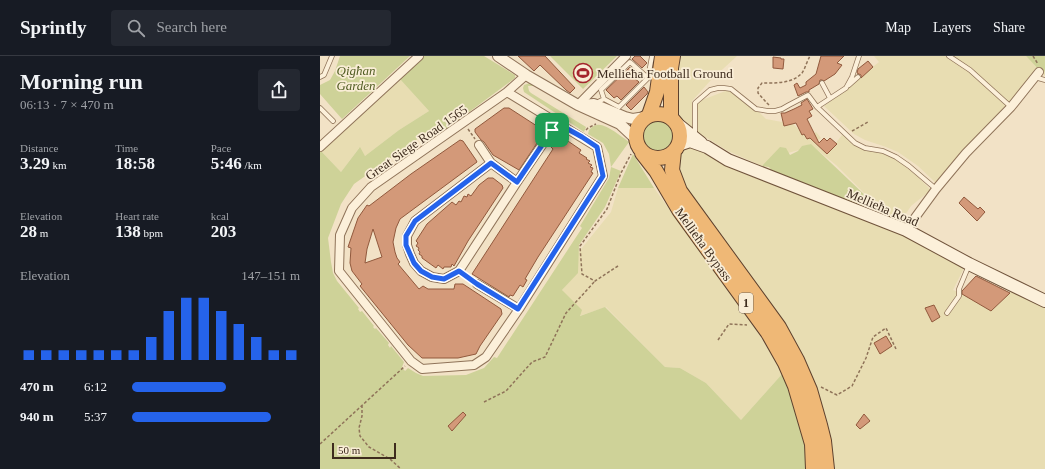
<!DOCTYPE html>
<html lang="en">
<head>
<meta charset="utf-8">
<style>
	body { margin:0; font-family:Georgia,serif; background:#242831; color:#f1f3f6; height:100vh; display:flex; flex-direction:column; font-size:15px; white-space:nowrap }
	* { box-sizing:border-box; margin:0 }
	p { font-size:13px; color:#9ea1a6 }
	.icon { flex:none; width:22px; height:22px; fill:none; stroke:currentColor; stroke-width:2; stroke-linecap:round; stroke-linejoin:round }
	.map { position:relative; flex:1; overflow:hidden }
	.side { display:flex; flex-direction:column; background:#171b24; width:320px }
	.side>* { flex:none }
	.scale { position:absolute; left:12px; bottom:10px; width:64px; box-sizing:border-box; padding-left:4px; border:2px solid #3e2c1e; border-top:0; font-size:11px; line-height:14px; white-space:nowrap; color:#3e2c1e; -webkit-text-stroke:3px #f9edd6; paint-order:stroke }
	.pin { position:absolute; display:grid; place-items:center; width:34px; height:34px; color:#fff; margin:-17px; border-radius:8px; box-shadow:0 2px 6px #0006 }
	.round { display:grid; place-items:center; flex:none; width:42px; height:42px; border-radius:4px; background:#242831 }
	.summary { display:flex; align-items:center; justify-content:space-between; height:68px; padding:0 20px }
	h1 { font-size:22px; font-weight:700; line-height:30px }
	.figures { display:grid; grid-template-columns:repeat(3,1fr); gap:6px; height:68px; padding:4px 20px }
	.figures div { display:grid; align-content:center }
	.figures b { font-size:17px; font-weight:700 }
	.figures small { font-size:11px; font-weight:400 }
	.figures p { font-size:11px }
	.chart { height:112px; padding:8px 20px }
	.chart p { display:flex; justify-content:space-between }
	.chart svg { width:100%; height:72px; margin-top:4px; stroke:#2563eb; stroke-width:6 }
	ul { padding:0 20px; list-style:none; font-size:13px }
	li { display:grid; grid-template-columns:64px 48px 1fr; align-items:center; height:30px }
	li i { height:10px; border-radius:5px; background:#2563eb }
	header { display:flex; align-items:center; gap:24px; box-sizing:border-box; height:56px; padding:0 20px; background:#171b24; border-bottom:1px solid #363941 }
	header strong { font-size:19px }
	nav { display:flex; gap:22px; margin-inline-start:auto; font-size:14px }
	.search { width:280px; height:36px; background:#242831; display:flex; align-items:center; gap:10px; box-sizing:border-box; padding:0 14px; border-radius:4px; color:#9ea1a6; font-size:15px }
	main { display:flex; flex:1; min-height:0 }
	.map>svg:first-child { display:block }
	.farmland { fill:#e8ddb2 }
	.green { fill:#ced298 }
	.building { fill:#d39979; stroke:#91593d; fill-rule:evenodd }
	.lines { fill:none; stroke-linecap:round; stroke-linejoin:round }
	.service-casing { stroke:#8f7359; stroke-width:5.5 }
	.minor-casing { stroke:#8f7359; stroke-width:10 }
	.tertiary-casing { stroke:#8f7359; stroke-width:12 }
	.secondary-casing { stroke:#71543c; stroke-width:14 }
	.trunk-casing { stroke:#5d412e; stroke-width:16 }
	.path { stroke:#8f7359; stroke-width:1.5; stroke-dasharray:3 2; stroke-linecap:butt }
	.service { stroke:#fcf0da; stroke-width:4 }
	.minor { stroke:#fcf0da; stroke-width:8 }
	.tertiary { stroke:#fcf0da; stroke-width:10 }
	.secondary { stroke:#fcf0da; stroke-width:12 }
	.trunk { stroke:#efb876; stroke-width:14 }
	.route-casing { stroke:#fff; stroke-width:8 }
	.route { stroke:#2563eb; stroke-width:5 }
	.labels { text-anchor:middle; stroke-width:3.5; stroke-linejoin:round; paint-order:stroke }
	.shield { fill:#f9edd6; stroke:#766655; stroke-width:1 }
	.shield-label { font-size:12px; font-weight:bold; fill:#3e2c1e }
	.park-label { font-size:13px; font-style:italic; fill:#515d23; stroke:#f9edd6 }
	.poi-label { font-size:13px; fill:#3e2c1e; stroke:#f9edd6; text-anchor:start }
	.street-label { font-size:13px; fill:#3e2c1e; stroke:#f9edd6 }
</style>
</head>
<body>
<header>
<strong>Sprintly</strong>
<div class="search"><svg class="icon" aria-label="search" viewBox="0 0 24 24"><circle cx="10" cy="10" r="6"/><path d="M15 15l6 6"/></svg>Search here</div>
<nav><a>Map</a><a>Layers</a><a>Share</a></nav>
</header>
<main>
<section class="side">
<div class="summary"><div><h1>Morning run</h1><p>06:13 · 7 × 470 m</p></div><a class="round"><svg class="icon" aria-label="share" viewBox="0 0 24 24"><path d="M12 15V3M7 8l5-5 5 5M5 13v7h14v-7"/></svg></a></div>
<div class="figures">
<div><p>Distance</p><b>3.29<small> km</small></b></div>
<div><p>Time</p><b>18:58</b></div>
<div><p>Pace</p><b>5:46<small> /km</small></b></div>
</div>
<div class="figures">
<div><p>Elevation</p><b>28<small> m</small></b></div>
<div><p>Heart rate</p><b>138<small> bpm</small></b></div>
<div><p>kcal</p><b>203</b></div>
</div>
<div class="chart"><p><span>Elevation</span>147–151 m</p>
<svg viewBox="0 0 160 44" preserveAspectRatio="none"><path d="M5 44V38M15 44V38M25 44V38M35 44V38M45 44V38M55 44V38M65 44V38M75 44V30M85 44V14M95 44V6M105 44V6M115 44V14M125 44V22M135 44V30M145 44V38M155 44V38"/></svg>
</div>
<ul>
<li><b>470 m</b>6:12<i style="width:56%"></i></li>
<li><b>940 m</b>5:37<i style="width:83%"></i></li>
</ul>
</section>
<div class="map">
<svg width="725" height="413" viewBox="0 0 725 413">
	<rect width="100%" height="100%" fill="#f2e2c6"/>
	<!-- farmland -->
	<path class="farmland" d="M 360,0 L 417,0 L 391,24 L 372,45 L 372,72 L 366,69 L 360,61 L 357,46 Z
		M 554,0 L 706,0 L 723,18 L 725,15 L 725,20 L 723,18 L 643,94 L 616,127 L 598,110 L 578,96 L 566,91 L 545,84 L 534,78 L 504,50 L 559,6 Z
		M 79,22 L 109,55 L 79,74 L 45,100 L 39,92 L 21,116 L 1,95 Z
		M 408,34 L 439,56 L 446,63 L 473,68 L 487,81 L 496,76 L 501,82 L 496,85 L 509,96 L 522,79 L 536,87 L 573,101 L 597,120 L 611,134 L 591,150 L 581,165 L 566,159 L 516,109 L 490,88 L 479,94 L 468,97 L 446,107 L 442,110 L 408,95 L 377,76 L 377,46 Z
		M 370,91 L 376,91 L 422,117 L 583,178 L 644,212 L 633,234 L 641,237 L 671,255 L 692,235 L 725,250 L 725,413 L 513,413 L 513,400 L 508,368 L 482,298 L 453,252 L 363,128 L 358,108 L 359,97 L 363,93 Z
		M 298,132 L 334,132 L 435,272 L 463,317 L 421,364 L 386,327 L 360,312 L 345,311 L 286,251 L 259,260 L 242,234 L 257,217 L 249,208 L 291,156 Z"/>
	<!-- green -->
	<path class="green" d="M 20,0 L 90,0 L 22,63 L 0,38 L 0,29 L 10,24 L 15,15 Z
		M 103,0 L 164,0 L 195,19 L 195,22 L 126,73 L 120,67 L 34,128 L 21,148 L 8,182 L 11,206 L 13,217 L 17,225 L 39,252 L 38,253 L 40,256 L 42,255 L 54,270 L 53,271 L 55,273 L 56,272 L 69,287 L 68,289 L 70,292 L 71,290 L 84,306 L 82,311 L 85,315 L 88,312 L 96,317 L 103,320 L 146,319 L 164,312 L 174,301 L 177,302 L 262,172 L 260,170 L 289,122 L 291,111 L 289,98 L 283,87 L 268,78 L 269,74 C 271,72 274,69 277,69 C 285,67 302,81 309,86 L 291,111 L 301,115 L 285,151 L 259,189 L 258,217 L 242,234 L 262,254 L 260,260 L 285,251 L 345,311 L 360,312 L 386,327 L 421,364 L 463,317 L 475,349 L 488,404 L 488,413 L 0,413 L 0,94 L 21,116 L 40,91 L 45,100 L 79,74 L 109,55 L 79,22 Z
		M 230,0 L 297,0 L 263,33 Z
		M 706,0 L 725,0 L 725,15 L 723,18 Z
		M 210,27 L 214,30 L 208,30 L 209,35 L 211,37 L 266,71 L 264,76 L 204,36 L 203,32 L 204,29 Z
		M322 81a17 17 0 1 1 34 0a17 17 0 1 1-34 0Z
		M 491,88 L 567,160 L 452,115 L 449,111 L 442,110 L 460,91 L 466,92 L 470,99 L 478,95 L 482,90 Z
		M 313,98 L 334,132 L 298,132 Z"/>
	<!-- building -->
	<path class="building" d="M 198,0 L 225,0 L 255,32 L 250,37 L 246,34 L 220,9 L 214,15 Z
		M 315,0 L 320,0 L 327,7 L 322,12 L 312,3 Z
		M 501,0 L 524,0 L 517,7 L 522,9 L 515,18 L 504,25 L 502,24 L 500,24 L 499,28 L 489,34 L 489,36 L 486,36 L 478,40 L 474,29 L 477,27 L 480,32 L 486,29 L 486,26 L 496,18 Z
		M 453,1 L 461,2 L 461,3 L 464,3 L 463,13 L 453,12 Z
		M 548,5 L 553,11 L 541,22 L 541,19 L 537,17 L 538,13 Z
		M 310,11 L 317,17 L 314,19 L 316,21 L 314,22 L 319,26 L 301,44 L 297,40 L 294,42 L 286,34 Z
		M 324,31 L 328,36 L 327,38 L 311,54 L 306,49 Z
		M 487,43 L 493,53 L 489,55 L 492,60 L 487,63 L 499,87 L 504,82 L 507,85 L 510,82 L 517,88 L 507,98 L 490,82 L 487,83 L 484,78 L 482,79 L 476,67 L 464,70 L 461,57 L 465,57 L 474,53 L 482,49 L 481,47 Z
		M 184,52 L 189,52 L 220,72 L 220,76 L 223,78 L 199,114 L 173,99 L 164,86 L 161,84 L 155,76 L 155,73 Z
		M 242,81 L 261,94 L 259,97 L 267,102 L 266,103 L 270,105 L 268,107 L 272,109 L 270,111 L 273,112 L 271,116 L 273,117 L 218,201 L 205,223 L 207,224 L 203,231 L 200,229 L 193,240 L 190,239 L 189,241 L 152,218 L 233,93 L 231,91 L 235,83 Z
		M 140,84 L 143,85 L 156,104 L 157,106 L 80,163 L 76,172 L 73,186 L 75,196 L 77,202 L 80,206 L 78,208 L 99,233 L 103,230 L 108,233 L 134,233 L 135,228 L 143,228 L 181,253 L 182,258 L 160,290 L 156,298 L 138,302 L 102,302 L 88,289 L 40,230 L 42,228 L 32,215 L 30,207 L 31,192 L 28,191 L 38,162 L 47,149 L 49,150 L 91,118 ZM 53,173 L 62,201 L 45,207 L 47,193 Z
		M 168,122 L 173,122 L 182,129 L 183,132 L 148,185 L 134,210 L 132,208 L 131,211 L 124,211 L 123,213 L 118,209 L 116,212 L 102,202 L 102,200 L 99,198 L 100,196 L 98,194 L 99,192 L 96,190 L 98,187 L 96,185 L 107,168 L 132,146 L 136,149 L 139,145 L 141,146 L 144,140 L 147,141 L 148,138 L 151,140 L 159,129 Z
		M 644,141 L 658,153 L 660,151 L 665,156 L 657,165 L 639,147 Z
		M 656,220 L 690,237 L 671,255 L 642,238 L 642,235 Z
		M 614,249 L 620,261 L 612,266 L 605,252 Z
		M 566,280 L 572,290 L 560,298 L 554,287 Z
		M 143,356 L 146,359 L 132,375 L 128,370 Z
		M 544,358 L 550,365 L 540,373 L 536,369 Z"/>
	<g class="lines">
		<!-- service casing -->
		<g class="service-casing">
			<path id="service" d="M 539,0 L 532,21 L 526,32 L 497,51 L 535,87 L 545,92 L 563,95 L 576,101 L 589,110 L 616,133
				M 629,0 L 650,14 L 691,51
				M 0,21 L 4,19 L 12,0
				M 715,22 L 718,22 L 725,24
				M 502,27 L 510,42
				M 529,29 L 538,21
				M 284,43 L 299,51 L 328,22 L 332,0
				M 276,47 L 284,43 L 281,34 L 310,6 L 328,22
				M 0,52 L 13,65
				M 375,79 L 375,47 L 390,34 L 398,32 L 404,32 L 411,33 L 436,53 L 448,55 L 455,55 L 462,53 L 469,49 L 488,39 L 497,51
				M 627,257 L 639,240 L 639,233 L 649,209"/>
		</g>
		<!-- minor casing -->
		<g class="minor-casing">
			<path id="minor" d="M 187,36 L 277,91 L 283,120 L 199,253 L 166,301 L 154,309 L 102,313 L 91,305 L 19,215 L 20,179 L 32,152 L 51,131 Z
				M 187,36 L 206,19
				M 258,49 L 306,0
				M 159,89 L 171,107
				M 0,91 L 99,0
				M 197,126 L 171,107 L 95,165 L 87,180 L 87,189 L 90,198 L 94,207 L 101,215 L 112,221 L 124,223 L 139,215 L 197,126 L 237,67
				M 586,174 L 616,133 L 646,97 L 691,51 L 719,16
				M 157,228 L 199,253"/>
		</g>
		<!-- tertiary casing -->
		<g class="tertiary-casing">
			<path id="tertiary" d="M 178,0 L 206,19 L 258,49 L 300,68 L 316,83
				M 260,49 L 274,48 L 305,61 L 313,63 L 325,61"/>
		</g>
		<!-- secondary casing -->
		<g class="secondary-casing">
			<path id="secondary" d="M 356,67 L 381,87
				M 358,89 L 370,85 L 387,91 L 408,104 L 586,174 L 649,208 L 725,245"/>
		</g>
		<!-- trunk casing -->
		<g class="trunk-casing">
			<path id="trunk" d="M316 80a22 22 0 1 1 44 0a22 22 0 1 1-44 0Z
				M 329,59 L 337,36 L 342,0
				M 351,62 L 351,12 L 353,0
				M 354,95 L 352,114 L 360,135 L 459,271 L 477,304 L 490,334 L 500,369 L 504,385 L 507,413
				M 322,97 L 336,115 L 359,154 L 448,277 L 465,307 L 475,330 L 492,388 L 493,413"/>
		</g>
		<!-- path -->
		<path class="path" d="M 713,0 L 718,8
			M 449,49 L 447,47 L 438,37 L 438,32 L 442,27 C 455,27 472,28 482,17 C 485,13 487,5 490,0
			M 148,73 L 155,83
			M 266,74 L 268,72 L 276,68
			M 532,75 L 548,66
			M 298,210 L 275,225 L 262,218 L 260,190 L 287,153 L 301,117 L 311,98
			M 398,284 L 409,268 L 427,269
			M 501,331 L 517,339 L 532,330 L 546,302 L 553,281 L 566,272 L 576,293
			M 164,346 L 186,335 L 212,306 L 225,301 L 246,257 L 275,225
			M 42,349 L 42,360 L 39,372 L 40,380 L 49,391 L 70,403 L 81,413
			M 0,388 L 85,310"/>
		<!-- service -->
		<use href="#service" class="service"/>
		<!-- minor -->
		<use href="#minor" class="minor"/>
		<!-- tertiary -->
		<use href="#tertiary" class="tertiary"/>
		<!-- secondary -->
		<use href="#secondary" class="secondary"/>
		<!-- trunk -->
		<use href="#trunk" class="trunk"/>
	</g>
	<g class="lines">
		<!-- route casing -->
		<g class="route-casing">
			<path id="route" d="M 237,67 L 262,81 L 277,91 L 283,120 L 198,253 L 157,228 L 139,215 L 124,223 L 112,221 L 101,215 L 94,207 L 86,189 L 86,180 L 95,165 L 171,107 L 197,126 Z"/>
		</g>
		<!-- route -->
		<use href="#route" class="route"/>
	</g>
	<!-- icons -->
	<defs>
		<g id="stadium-ring" transform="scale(1)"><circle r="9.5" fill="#f9edd6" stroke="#a4242c" stroke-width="1.5"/><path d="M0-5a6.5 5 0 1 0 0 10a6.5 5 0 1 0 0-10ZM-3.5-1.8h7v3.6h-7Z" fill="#a4242c"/></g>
	</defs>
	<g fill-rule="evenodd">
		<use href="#stadium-ring" x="263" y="17"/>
	</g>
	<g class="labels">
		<!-- shield labels -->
		<rect class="shield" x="419" y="237" width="14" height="20" rx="3"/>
		<g class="shield-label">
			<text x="426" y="251">1</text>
		</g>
		<!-- park labels -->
		<g class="park-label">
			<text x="36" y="19">Qigħan<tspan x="36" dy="15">Garden</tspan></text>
		</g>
		<!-- poi labels -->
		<g class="poi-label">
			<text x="277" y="22">Mellieħa Football Ground</text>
		</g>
		<!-- street labels -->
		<g class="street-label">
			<text transform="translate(96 86) rotate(-35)" y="5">Great Siege Road 1565</text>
			<text transform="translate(563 151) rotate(23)" y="5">Mellieħa Road</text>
			<text transform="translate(384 188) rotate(54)" y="5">Mellieħa Bypass</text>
		</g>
	</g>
</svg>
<div class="scale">50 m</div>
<div class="pin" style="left:232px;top:74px;background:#1e9e55"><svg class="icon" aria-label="arrive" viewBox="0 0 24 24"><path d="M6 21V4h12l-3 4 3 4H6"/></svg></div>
</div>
</main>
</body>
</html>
